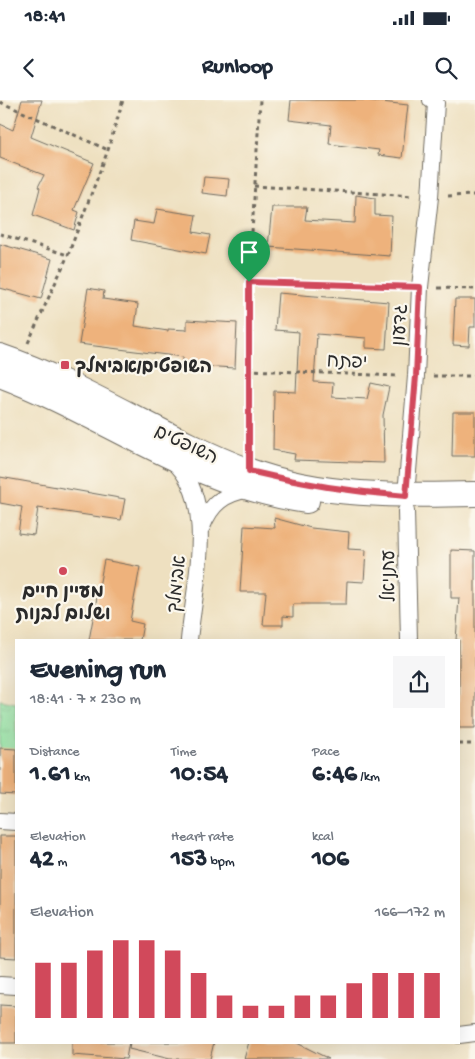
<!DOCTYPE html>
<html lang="en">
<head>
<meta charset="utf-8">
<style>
	body { margin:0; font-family:"Gochi Hand","Playpen Sans Hebrew",sans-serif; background:#f6f6f7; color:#1f2937; height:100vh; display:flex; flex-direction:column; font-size:19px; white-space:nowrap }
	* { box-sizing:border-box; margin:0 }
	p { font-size:16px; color:#747a83 }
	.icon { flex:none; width:28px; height:28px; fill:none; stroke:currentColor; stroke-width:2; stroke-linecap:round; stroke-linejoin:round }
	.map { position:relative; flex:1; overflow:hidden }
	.drawer { position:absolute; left:15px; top:539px; width:445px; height:405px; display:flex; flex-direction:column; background:#fff; border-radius:0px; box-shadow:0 5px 20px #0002 }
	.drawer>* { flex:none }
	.pin { position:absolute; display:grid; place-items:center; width:42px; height:42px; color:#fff; margin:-51px -21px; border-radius:50% 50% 50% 0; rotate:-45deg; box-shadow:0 0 5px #0007 }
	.pin .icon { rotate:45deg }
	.round { display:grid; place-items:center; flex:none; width:52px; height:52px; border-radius:0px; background:#f6f6f7 }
	.overview { display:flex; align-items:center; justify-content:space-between; height:85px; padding:0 15px }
	h1 { font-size:28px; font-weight:700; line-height:38px }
	.metrics { display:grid; grid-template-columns:repeat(3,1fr); gap:8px; height:85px; padding:5px 15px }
	.metrics div { display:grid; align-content:center }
	.metrics b { font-size:25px; font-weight:700 }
	.metrics small { font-size:14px; font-weight:400 }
	.metrics p { font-size:14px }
	.chart { height:140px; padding:10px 15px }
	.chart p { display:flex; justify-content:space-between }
	.chart svg { width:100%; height:90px; margin-top:5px; stroke:#d1495b; stroke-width:6 }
	.status { display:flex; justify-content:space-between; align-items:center; height:35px; padding:0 25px; background:#fff; direction:ltr }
	.status svg { height:14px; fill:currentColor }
	header { display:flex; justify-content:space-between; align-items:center; height:65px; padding:0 15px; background:#fff; font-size:22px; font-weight:700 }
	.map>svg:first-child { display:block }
	.park { fill:url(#park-tufts); stroke:#5d8666 }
	.building { fill:#eeb27b }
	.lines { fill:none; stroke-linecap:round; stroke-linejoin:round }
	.street-casing { stroke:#6f6a5f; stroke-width:18 }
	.secondary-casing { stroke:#6f6a5f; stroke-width:26 }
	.path { stroke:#6f6a5f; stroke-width:3; stroke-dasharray:4 4; stroke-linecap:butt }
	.street { stroke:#fff; stroke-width:16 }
	.secondary { stroke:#fff; stroke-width:24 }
	.route-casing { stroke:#fff; stroke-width:10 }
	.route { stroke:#d1495b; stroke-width:6 }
	.poi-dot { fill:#d1495b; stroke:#fbf7ec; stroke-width:2 }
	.labels { text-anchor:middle; stroke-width:4.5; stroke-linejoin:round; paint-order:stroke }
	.street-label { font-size:19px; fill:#2b2b2b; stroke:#fbf7ec }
	.poi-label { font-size:19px; font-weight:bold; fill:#2b2b2b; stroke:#fbf7ec; text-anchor:start }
</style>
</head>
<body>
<div class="status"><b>18:41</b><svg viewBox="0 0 49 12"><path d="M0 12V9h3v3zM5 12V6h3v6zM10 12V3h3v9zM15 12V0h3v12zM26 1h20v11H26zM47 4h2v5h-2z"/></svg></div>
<header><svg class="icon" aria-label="back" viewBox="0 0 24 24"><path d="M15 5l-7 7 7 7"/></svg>Runloop<svg class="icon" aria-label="search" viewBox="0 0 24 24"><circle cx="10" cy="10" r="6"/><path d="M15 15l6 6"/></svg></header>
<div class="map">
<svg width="475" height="959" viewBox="0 0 475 959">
	<defs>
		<pattern id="park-tufts" width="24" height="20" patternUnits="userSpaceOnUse" patternTransform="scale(1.25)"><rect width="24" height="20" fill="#8fe0a0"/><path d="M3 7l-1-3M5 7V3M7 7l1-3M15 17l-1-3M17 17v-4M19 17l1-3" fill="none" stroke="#7cc08a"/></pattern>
	</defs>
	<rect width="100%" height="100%" fill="#fbf7ec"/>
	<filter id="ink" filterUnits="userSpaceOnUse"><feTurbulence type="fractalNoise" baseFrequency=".02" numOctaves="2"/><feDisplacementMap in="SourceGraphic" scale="10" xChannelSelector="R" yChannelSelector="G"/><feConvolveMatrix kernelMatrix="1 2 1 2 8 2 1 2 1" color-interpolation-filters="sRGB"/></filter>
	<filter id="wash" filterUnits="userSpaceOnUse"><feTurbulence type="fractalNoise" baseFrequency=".0096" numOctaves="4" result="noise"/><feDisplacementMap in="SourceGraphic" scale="20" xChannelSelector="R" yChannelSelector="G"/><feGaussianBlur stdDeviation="1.12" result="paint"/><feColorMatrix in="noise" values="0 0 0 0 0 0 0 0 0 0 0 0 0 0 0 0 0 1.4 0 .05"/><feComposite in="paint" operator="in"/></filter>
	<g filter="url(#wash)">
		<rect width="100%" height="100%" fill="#eee0c0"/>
		<!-- park -->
		<path class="park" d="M 0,600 L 16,603 L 16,659 L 0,658 Z"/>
		<g id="blocks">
			<!-- building -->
			<path class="building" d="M 22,0 L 42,0 L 31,37 L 94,63 L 74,110 L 79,112 L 74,130 L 33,115 L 40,88 L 38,87 L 44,75 L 0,58 L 0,24 L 13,30 Z
				M 291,0 L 364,0 L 408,5 L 402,58 L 378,55 L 379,50 L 329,44 L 331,25 L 289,20 Z
				M 204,77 L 229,79 L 227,96 L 202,93 Z
				M 356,95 L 375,98 L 375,115 L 392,116 L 390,156 L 268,147 L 272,107 L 307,107 L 305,120 L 355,123 Z
				M 157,109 L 196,115 L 193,132 L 210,135 L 206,154 L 131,140 L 134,121 L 154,124 Z
				M 0,144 L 52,159 L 41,199 L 0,188 Z
				M 88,188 L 104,191 L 103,199 L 138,204 L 135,226 L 168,231 L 168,229 L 187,230 L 187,220 L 237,223 L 235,268 L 183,265 L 183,257 L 79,244 Z
				M 278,193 L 389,202 L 386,249 L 366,248 L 366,238 L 317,234 L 314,282 L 333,283 L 332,297 L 367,299 L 371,283 L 389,287 L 383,315 L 384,363 L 294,360 L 295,354 L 273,350 L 274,291 L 296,292 L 299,232 L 275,230 Z
				M 455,199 L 475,199 L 475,227 L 470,227 L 469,246 L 453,245 Z
				M 453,312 L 475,312 L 475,356 L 452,356 Z
				M 0,377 L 125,399 L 121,420 L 38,408 L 34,435 L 18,433 L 22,407 L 0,403 Z
				M 274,418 L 311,428 L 349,432 L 348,449 L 366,450 L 364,482 L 347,481 L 346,504 L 293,504 L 293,517 L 283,516 L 283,525 L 263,525 L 266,492 L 240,492 L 244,426 L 275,428 Z
				M 451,450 L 475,451 L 475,628 L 459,628 L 459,540 L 456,540 L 459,498 L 451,498 Z
				M 104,460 L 140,467 L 130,521 L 143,524 L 140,540 L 89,540 Z
				M 0,648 L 16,649 L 16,695 L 0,694 Z
				M 0,736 L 16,736 L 16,858 L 0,857 Z
				M 0,905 L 16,906 L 16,943 L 0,943 Z
				M 72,942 L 129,942 L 126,959 L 72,955 Z
				M 130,942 L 214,942 L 210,959 L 170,959 L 129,949 Z
				M 249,942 L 295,942 L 329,959 L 244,959 Z"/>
		</g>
	</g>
	<g filter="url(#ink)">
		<use href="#blocks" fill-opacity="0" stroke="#6f6a5f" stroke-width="1"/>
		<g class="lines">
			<!-- street casing -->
			<g class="street-casing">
				<path id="street" d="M 173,361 C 218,400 194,487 189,540
					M 406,395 L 416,276 L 420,187 L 430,97 L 436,3 L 431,0
					M 406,411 L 409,540
					M 202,427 C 211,403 224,394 249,389
					M 0,721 L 16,722
					M 0,885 L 16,886
					M 459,935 L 475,933"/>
			</g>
			<!-- secondary casing -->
			<g class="secondary-casing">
				<path id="secondary" d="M 0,256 C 86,285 162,338 247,370 C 319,397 400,396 475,394
					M 0,275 C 104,314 195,386 307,401"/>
			</g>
			<!-- path -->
			<path class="path" d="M 0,2 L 108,50
				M 254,86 L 412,96
				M 448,96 L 475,95
				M 0,134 L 68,155
				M 249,182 L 402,187
				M 438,188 L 475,189
				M 28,243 L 68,155 L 108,50 L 123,0
				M 248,270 L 399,276
				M 433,276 L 475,276
				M 249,348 L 249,182 L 260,0
				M 459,644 L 475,644"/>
			<!-- street -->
			<use href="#street" class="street"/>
			<!-- secondary -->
			<use href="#secondary" class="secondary"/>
		</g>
	</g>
	<g class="lines" filter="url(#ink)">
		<!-- route casing -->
		<g class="route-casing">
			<path id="route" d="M 249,182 L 420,187 L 416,276 L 406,396 C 352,392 301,384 249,371 Z"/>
		</g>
		<!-- route -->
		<use href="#route" class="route"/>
	</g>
	<!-- markers -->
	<g class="poi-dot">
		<rect x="60" y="260" width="10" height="10" rx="2.5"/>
		<circle cx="63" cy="471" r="5"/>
	</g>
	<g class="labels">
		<!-- street labels -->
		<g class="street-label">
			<text transform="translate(398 225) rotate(-87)" y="7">גדעון</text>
			<text transform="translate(347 260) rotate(2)" y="7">יפתח</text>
			<text transform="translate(187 343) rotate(25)" y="7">השופטים</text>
			<text transform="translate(387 476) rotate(-91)" y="7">עתניאל</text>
			<text transform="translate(175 484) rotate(-84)" y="7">אבימלך</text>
		</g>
		<!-- poi labels -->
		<g class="poi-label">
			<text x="75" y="272">השופטים/אבימלך</text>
			<text x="63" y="497" text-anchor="middle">מעיין חיים<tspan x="63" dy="22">ושלום לבנות</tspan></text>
		</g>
	</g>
</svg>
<div class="pin" style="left:249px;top:182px;background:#1e9e55"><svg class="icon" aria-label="arrive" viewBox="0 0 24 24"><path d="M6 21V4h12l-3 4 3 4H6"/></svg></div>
<section class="drawer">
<div class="overview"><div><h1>Evening run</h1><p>18:41 · 7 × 230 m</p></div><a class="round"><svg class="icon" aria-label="share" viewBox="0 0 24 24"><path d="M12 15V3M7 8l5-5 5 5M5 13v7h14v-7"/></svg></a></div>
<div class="metrics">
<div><p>Distance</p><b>1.61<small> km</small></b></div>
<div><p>Time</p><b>10:54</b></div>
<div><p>Pace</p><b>6:46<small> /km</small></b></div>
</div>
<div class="metrics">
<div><p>Elevation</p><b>42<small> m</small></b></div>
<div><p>Heart rate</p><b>153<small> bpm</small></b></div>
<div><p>kcal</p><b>106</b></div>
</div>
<div class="chart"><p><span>Elevation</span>166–172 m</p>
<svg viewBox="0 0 160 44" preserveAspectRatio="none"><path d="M5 44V17M15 44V17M25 44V11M35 44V6M45 44V6M55 44V11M65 44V22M75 44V33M85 44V38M95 44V38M105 44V33M115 44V33M125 44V27M135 44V22M145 44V22M155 44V22"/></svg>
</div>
</section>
</div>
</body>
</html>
